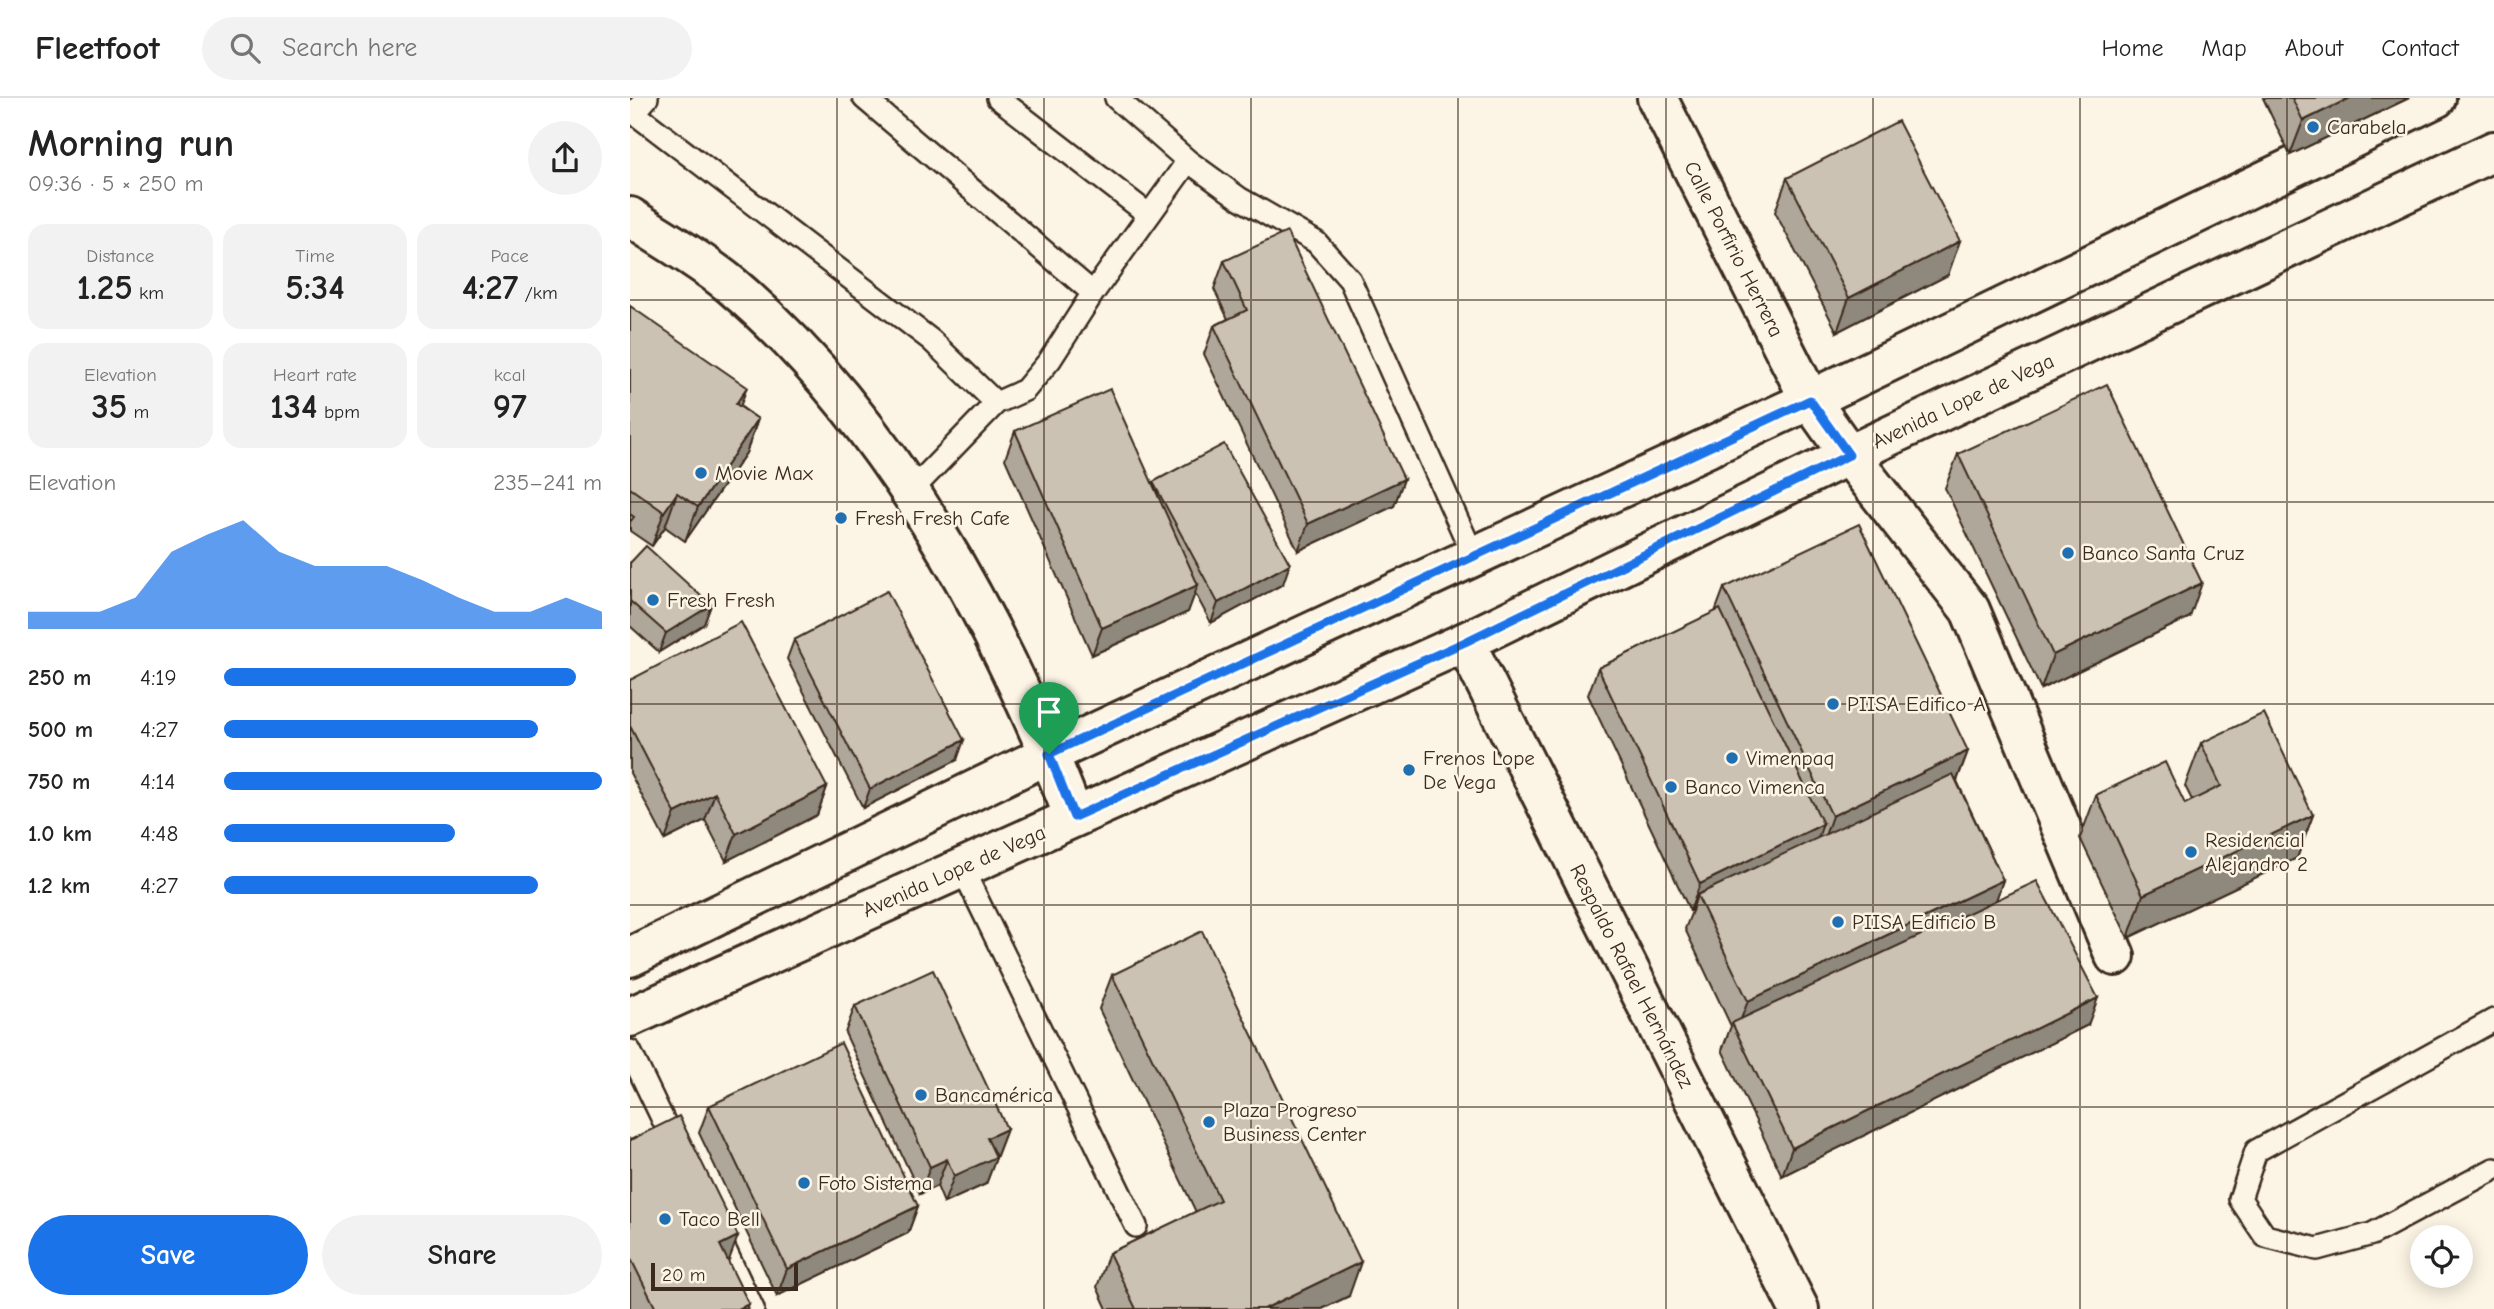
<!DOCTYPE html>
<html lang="en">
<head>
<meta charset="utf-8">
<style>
	body { margin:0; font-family:"Comic Neue",sans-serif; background:#f2f2f2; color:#222; height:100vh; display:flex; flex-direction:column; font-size:26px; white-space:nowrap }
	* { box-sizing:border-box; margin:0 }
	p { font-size:23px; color:#767676 }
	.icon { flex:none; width:38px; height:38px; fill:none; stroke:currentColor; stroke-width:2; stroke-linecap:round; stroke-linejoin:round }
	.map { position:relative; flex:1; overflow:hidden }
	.side { display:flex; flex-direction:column; background:#fff; width:630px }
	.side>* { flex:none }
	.controls { position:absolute; left:1780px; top:1127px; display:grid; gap:14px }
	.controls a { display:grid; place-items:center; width:63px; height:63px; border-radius:50%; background:#fff; box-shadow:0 4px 18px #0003; font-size:35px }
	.scale { position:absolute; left:21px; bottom:18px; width:147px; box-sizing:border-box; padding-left:7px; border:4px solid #3b2a1e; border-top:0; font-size:19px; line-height:24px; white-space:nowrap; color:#3b2a1e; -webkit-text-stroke:5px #fcf5e5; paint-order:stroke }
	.pin { position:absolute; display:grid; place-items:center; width:60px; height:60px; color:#fff; margin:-72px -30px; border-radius:50% 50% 50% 0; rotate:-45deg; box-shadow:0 0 7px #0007 }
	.pin .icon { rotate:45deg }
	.round { display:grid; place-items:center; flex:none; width:74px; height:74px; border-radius:37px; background:#f2f2f2 }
	.overview { display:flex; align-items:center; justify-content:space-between; height:119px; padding:0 28px }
	h1 { font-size:38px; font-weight:700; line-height:52px }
	.metrics { display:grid; grid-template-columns:repeat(3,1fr); gap:10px; height:119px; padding:7px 28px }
	.metrics div { display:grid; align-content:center; border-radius:18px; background:#f2f2f2; text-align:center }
	.metrics b { font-size:35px; font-weight:700 }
	.metrics small { font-size:19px; font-weight:400 }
	.metrics p { font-size:19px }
	.chart { height:196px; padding:14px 28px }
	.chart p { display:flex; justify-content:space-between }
	.chart svg { width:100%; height:126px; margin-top:7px; fill:#1a73e8; opacity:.7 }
	.action { display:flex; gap:14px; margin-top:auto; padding:14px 28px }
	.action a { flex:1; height:80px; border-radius:42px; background:#1a73e8; color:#fff; font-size:28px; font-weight:700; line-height:80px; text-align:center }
	.action a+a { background:#f2f2f2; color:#222 }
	ul { padding:0 28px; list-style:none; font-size:23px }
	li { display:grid; grid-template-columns:112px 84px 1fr; align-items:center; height:52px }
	li i { height:18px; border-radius:9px; background:#1a73e8 }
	header { display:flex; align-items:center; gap:42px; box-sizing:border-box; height:98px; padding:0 35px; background:#fff; border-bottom:2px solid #e0e0e0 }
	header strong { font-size:33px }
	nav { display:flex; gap:38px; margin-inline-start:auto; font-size:24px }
	.search { width:490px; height:63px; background:#f2f2f2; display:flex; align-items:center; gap:18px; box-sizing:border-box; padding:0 24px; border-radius:38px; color:#767676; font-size:26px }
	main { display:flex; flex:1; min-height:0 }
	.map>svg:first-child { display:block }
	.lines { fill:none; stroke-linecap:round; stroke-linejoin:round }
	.lane-casing { stroke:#3b2a1e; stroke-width:26 }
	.street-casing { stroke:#3b2a1e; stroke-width:44 }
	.secondary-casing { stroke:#3b2a1e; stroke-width:44 }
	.lane { stroke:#fcf5e5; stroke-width:21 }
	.street { stroke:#fcf5e5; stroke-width:38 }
	.secondary { stroke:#fcf5e5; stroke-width:38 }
	.wall { fill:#afa79a; stroke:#3b2a1e; stroke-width:2 }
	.shaded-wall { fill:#8f887d; stroke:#3b2a1e; stroke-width:2 }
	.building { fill:#ccc2b3; stroke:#3b2a1e; stroke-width:2 }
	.route-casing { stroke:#fff; stroke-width:14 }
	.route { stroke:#1a73e8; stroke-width:9 }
	.grid { fill:none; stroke:#3b2a1e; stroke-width:2; stroke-opacity:0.55 }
	.poi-dot { fill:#1f6fb2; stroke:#fcf5e5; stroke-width:2.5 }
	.labels { text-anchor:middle; stroke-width:5; stroke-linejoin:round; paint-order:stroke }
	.poi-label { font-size:21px; fill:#3b2a1e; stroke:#fcf5e5; text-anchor:start }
	.street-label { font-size:21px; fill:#3b2a1e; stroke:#fcf5e5 }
</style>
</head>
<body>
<header>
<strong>Fleetfoot</strong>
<div class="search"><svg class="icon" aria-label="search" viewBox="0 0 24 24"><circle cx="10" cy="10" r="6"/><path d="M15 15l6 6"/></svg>Search here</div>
<nav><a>Home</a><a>Map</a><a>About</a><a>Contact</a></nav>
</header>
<main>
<section class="side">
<div class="overview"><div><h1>Morning run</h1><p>09:36 · 5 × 250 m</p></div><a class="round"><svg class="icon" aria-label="share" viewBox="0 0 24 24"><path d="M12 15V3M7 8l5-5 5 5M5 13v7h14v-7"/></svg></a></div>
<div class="metrics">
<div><p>Distance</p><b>1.25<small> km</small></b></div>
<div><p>Time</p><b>5:34</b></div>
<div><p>Pace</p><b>4:27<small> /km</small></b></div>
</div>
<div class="metrics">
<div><p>Elevation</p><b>35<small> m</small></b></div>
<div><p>Heart rate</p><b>134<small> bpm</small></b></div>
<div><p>kcal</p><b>97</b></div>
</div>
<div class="chart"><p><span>Elevation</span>235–241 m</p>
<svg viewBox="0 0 160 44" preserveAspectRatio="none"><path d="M0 44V38L10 38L20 38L30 33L40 17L50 11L60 6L70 17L80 22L90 22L100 22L110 27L120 33L130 38L140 38L150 33L160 38V44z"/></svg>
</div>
<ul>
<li><b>250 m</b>4:19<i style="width:93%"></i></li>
<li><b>500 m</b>4:27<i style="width:83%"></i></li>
<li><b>750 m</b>4:14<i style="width:100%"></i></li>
<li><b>1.0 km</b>4:48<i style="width:61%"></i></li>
<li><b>1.2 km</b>4:27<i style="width:83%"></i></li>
</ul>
<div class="action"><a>Save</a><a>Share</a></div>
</section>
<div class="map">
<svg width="1864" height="1211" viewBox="0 0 1864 1211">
	<rect width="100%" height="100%" fill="#fcf5e5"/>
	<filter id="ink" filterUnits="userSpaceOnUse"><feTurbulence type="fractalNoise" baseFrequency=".0143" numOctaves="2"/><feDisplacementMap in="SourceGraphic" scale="14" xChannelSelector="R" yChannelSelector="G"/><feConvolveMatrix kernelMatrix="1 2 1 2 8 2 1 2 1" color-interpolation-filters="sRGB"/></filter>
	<g filter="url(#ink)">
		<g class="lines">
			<!-- lane casing -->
			<g class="lane-casing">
				<path id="lane" d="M 17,0 L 4,15 L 301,242 L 366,305
					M 234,0 L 463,195
					M 368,0 L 518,116
					M 486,0 L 558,63 L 609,100 L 686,144 L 720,182 L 844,459
					M 282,392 L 366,305 L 395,292 L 420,262 L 463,195 L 558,63
					M 332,770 L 506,1128
					M 1864,922 L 1626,1053 L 1610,1101 L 1635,1138 L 1687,1151 L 1742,1136 L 1864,1071
					M 0,953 L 47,1051
					M 88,1137 L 123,1211"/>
			</g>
			<!-- street casing -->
			<g class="street-casing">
				<path id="street" d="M 1027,0 L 1180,302 L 1219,357 L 1340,512 L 1485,858
					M 0,119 C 33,141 71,162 101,187 C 260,322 370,527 444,719
					M 835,544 L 1169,1211"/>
			</g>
			<!-- secondary casing -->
			<g class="secondary-casing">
				<path id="secondary" d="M 0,859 L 419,656 L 1180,302 L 1806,0
					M 0,919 L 835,544 L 1219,357 L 1864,53"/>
			</g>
			<!-- lane -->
			<use href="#lane" class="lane"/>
			<!-- street -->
			<use href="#street" class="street"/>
			<!-- secondary -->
			<use href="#secondary" class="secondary"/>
		</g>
		<!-- wall -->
		<path class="wall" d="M 1633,0 L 1779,0 L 1660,57 Z
			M 1157,80 L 1318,177 L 1207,234 L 1145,114 Z
			M 594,163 L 774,381 L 764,408 L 668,453 L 574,256 L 584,228 L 598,221 L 584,191 Z
			M 0,208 L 110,308 L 128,321 L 116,355 L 55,443 L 35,429 L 22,448 L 0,433 Z
			M 385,333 L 522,385 L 523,384 L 653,486 L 581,525 L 565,495 L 558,514 L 462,557 L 375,361 Z
			M 1328,356 L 1560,519 L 1411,591 L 1315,390 Z
			M 0,465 L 81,507 L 74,526 L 29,554 L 0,528 Z
			M 1094,490 L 1338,653 L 1327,683 L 1373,782 L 1366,802 L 1458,927 L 1152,1078 L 1092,952 L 1101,928 L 1055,831 L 1062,813 L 1060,813 L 958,597 L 968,570 L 1085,514 Z
			M 164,542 L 327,662 L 233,710 L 157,561 Z
			M 0,582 L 197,689 L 187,717 L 96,763 L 75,722 L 35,742 L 0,675 Z
			M 1571,645 L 1683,717 L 1667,760 L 1498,840 L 1450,740 L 1466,697 L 1555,706 L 1562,702 L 1555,688 Z
			M 482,877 L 719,1198 L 692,1211 L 477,1211 L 467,1189 L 479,1155 L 566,1114 L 469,911 Z
			M 225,908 L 377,1031 L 356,1086 L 314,1105 L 307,1088 L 290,1096 L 215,935 Z
			M 79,1008 L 288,1108 L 278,1135 L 147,1198 L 69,1035 Z
			M 0,1042 L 117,1211 L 0,1211 Z"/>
		<!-- shaded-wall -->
		<path class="shaded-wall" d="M 1720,0 L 1779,0 L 1660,57 L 1673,23 Z
			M 1330,143 L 1318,177 L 1207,234 L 1219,200 Z
			M 117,289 L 105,324 L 106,306 Z
			M 128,321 L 116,355 L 55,443 L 68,409 Z
			M 774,381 L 764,408 L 668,453 L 678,426 Z
			M 47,395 L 35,429 L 22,448 L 34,414 Z
			M 660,466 L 653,486 L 581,525 L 588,505 Z
			M 1572,485 L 1560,519 L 1411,591 L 1423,557 Z
			M 568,487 L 558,514 L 462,557 L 472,530 Z
			M 81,507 L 74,526 L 29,554 L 36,535 Z
			M 334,642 L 327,662 L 233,710 L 240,691 Z
			M 1338,653 L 1325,687 L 1190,752 L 1202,718 Z
			M 197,689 L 187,717 L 96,763 L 106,736 Z
			M 85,695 L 75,722 L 35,742 L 45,715 Z
			M 1683,717 L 1667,760 L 1498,840 L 1513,797 Z
			M 1193,726 L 1183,754 L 1067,797 L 1062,813 L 1060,813 L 1070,786 Z
			M 1373,782 L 1361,817 L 1106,934 L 1118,903 Z
			M 1468,900 L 1458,927 L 1152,1078 L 1162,1050 Z
			M 377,1031 L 356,1086 L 314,1105 L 324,1078 L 357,1040 Z
			M 317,1061 L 307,1088 L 290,1096 L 300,1069 Z
			M 288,1108 L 278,1135 L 147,1198 L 157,1171 Z
			M 108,1138 L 95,1173 L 90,1147 Z
			M 731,1164 L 719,1198 L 692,1211 L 634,1211 Z
			M 119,1206 L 117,1211 L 108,1211 Z"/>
		<!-- building -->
		<path class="building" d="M 1662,0 L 1720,0 L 1673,23 Z
			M 1268,23 L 1330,143 L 1219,200 L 1157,80 Z
			M 657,134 L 774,381 L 678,426 L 584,228 L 617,212 L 594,163 Z
			M 0,208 L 117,289 L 106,306 L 128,321 L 68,409 L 47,395 L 34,414 L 0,390 Z
			M 1477,286 L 1572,485 L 1423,557 L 1328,356 Z
			M 480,291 L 568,487 L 472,530 L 385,333 Z
			M 594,346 L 660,466 L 588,505 L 523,384 Z
			M 0,416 L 4,419 L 0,424 Z
			M 1229,426 L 1338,653 L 1202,718 L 1094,490 Z
			M 16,448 L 81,507 L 36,535 L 0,503 L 0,465 Z
			M 257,493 L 334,642 L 240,691 L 164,542 Z
			M 1090,511 L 1193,726 L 1070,786 L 968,570 Z
			M 111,524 L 197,689 L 106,736 L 85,695 L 45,715 L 0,628 L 0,582 Z
			M 1634,615 L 1683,717 L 1513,797 L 1466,697 L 1535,664 L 1555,706 L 1591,688 L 1571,645 Z
			M 1323,676 L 1373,782 L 1118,903 L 1067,797 Z
			M 1407,783 L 1468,900 L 1162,1050 L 1102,925 Z
			M 572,833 L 731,1164 L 634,1211 L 506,1211 L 479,1155 L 590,1102 L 482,877 Z
			M 303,872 L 377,1031 L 357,1040 L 366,1059 L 324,1078 L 317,1061 L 300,1069 L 225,908 Z
			M 211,945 L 288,1108 L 157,1171 L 79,1008 Z
			M 49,1018 L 108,1138 L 90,1147 L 119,1206 L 108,1211 L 26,1211 L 0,1159 L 0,1042 Z"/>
	</g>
	<g class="lines" filter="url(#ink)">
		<!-- route casing -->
		<g class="route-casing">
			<path id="route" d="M 1180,302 L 1219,357 L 835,544 L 444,719 L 419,656 Z"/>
		</g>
		<!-- route -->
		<use href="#route" class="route"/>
	</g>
	<!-- grid -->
	<path class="grid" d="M 207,0 L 207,1211M 414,0 L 414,1211M 621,0 L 621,1211M 828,0 L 828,1211M 1036,0 L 1036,1211M 1243,0 L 1243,1211M 1450,0 L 1450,1211M 1657,0 L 1657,1211M 0,202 L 1864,202M 0,404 L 1864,404M 0,606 L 1864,606M 0,807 L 1864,807M 0,1009 L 1864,1009"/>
	<!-- markers -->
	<g class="poi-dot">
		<circle cx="1683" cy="29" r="7"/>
		<circle cx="71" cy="375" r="7"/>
		<circle cx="211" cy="420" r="7"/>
		<circle cx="1438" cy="455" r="7"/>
		<circle cx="23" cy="502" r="7"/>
		<circle cx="1203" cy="606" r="7"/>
		<circle cx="1102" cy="660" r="7"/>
		<circle cx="779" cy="672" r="7"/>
		<circle cx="1041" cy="689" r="7"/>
		<circle cx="1561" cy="754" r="7"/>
		<circle cx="1208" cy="824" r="7"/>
		<circle cx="291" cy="997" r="7"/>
		<circle cx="579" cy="1024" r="7"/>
		<circle cx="174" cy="1085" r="7"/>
		<circle cx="35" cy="1121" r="7"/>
	</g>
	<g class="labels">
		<!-- poi labels -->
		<g class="poi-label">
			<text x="1697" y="36">Carabela</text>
			<text x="85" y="382">Movie Max</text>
			<text x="225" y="427">Fresh Fresh Cafe</text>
			<text x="1452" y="462">Banco Santa Cruz</text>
			<text x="37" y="509">Fresh Fresh</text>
			<text x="1217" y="613">PIISA Edifico A</text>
			<text x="793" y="667">Frenos Lope<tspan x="793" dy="24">De Vega</tspan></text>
			<text x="1116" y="667">Vimenpaq</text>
			<text x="1055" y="696">Banco Vimenca</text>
			<text x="1575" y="749">Residencial<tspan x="1575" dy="24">Alejandro 2</tspan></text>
			<text x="1222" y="831">PIISA Edificio B</text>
			<text x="305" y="1004">Bancamérica</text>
			<text x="593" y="1019">Plaza Progreso<tspan x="593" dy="24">Business Center</tspan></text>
			<text x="188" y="1092">Foto Sistema</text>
			<text x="49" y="1128">Taco Bell</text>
		</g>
		<!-- street labels -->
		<g class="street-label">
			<text transform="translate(1104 151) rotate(63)" y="7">Calle Porfirio Herrera</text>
			<text transform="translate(1333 303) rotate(-25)" y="7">Avenida Lope de Vega</text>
			<text transform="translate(324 773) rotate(-24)" y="7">Avenida Lope de Vega</text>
			<text transform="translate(1002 878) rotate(63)" y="7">Respaldo Rafael Hernández</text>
		</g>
	</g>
</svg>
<div class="controls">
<a><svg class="icon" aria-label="locate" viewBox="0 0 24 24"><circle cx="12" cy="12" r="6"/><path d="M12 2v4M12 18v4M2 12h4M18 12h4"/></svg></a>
</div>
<div class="scale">20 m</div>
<div class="pin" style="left:419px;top:656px;background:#1e9e55"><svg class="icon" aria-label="arrive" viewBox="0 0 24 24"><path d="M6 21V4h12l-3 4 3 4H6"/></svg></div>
</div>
</main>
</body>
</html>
